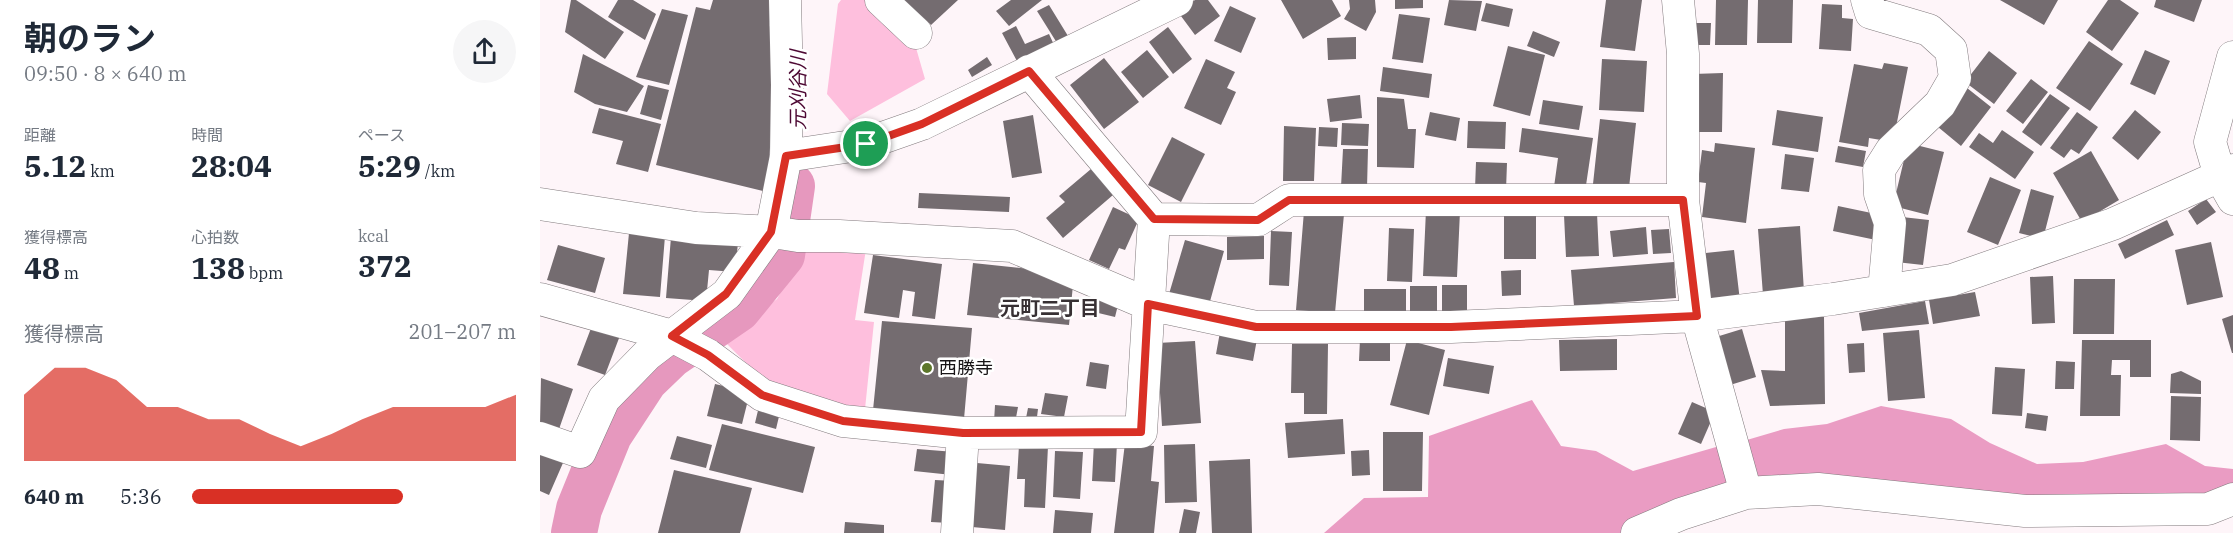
<!DOCTYPE html>
<html lang="ja">
<head>
<meta charset="utf-8">
<style>
	body { margin:0; font-family:"IBM Plex Serif","Noto Sans JP",serif; background:#f6f6f7; color:#1f2937; height:100vh; display:flex; flex-direction:column; font-size:22px; white-space:nowrap }
	* { box-sizing:border-box; margin:0 }
	p { font-size:20px; color:#747a83 }
	.icon { flex:none; width:33px; height:33px; fill:none; stroke:currentColor; stroke-width:2; stroke-linecap:round; stroke-linejoin:round }
	.map { position:relative; flex:1; overflow:hidden }
	.sheet { display:flex; flex-direction:column; background:#fff; width:540px }
	.sheet>* { flex:none }
	.pin { position:absolute; display:grid; place-items:center; width:51px; height:51px; color:#fff; margin:-26px; border:3px solid #fff; border-radius:50%; box-shadow:0 2px 6px #0007 }
	.round { display:grid; place-items:center; flex:none; width:63px; height:63px; border-radius:32px; background:#f6f6f7 }
	.overview { display:flex; align-items:center; justify-content:space-between; height:102px; padding:0 24px }
	h1 { font-size:33px; font-weight:700; line-height:45px }
	.figures { display:grid; grid-template-columns:repeat(3,1fr); gap:9px; height:102px; padding:6px 24px }
	.figures div { display:grid; align-content:center }
	.figures b { font-size:30px; font-weight:700 }
	.figures small { font-size:16px; font-weight:400 }
	.figures p { font-size:16px }
	.chart { height:168px; padding:12px 24px }
	.chart p { display:flex; justify-content:space-between }
	.chart svg { width:100%; height:108px; margin-top:6px; fill:#d93025; opacity:.7 }
	ul { padding:0 24px; list-style:none; font-size:20px }
	li { display:grid; grid-template-columns:96px 72px 1fr; align-items:center; height:45px }
	li i { height:15px; border-radius:8px; background:#d93025 }
	main { display:flex; flex:1; min-height:0 }
	.map>svg:first-child { display:block }
	.green { fill:#febfdd }
	.forest { fill:#ea9cc3 }
	.lines { fill:none; stroke-linecap:round; stroke-linejoin:round }
	.river { stroke:#e698be; stroke-width:46 }
	.building { fill:#746c70 }
	.minor-casing { stroke:#827b7e; stroke-width:33 }
	.minor { stroke:#fff; stroke-width:32 }
	.route-casing { stroke:#fff; stroke-width:12 }
	.route { stroke:#d93025; stroke-width:8 }
	.poi-dot { fill:#5d772b; stroke:#fff; stroke-width:2 }
	.labels { text-anchor:middle; stroke-width:5; stroke-linejoin:round; paint-order:stroke }
	.poi-label { font-size:18px; fill:#181517; stroke:#fff; text-anchor:start }
	.water-label { font-size:20px; font-style:italic; fill:#4d0833; stroke:#fff }
	.neighbourhood-label { font-size:20px; font-weight:bold; fill:#373033; stroke:#fff }
</style>
</head>
<body>
<main>
<section class="sheet">
<div class="overview"><div><h1>朝のラン</h1><p>09:50 · 8 × 640 m</p></div><a class="round"><svg class="icon" aria-label="share" viewBox="0 0 24 24"><path d="M12 15V3M7 8l5-5 5 5M5 13v7h14v-7"/></svg></a></div>
<div class="figures">
<div><p>距離</p><b>5.12<small> km</small></b></div>
<div><p>時間</p><b>28:04</b></div>
<div><p>ペース</p><b>5:29<small> /km</small></b></div>
</div>
<div class="figures">
<div><p>獲得標高</p><b>48<small> m</small></b></div>
<div><p>心拍数</p><b>138<small> bpm</small></b></div>
<div><p>kcal</p><b>372</b></div>
</div>
<div class="chart"><p><span>獲得標高</span>201–207 m</p>
<svg viewBox="0 0 160 44" preserveAspectRatio="none"><path d="M0 44V17L10 6L20 6L30 11L40 22L50 22L60 27L70 27L80 33L90 38L100 33L110 27L120 22L130 22L140 22L150 22L160 17V44z"/></svg>
</div>
<ul>
<li><b>640 m</b>5:36<i style="width:65%"></i></li>
</ul>
</section>
<div class="map">
<svg width="1693" height="533" viewBox="0 0 1693 533">
	<rect width="100%" height="100%" fill="#fef5f9"/>
	<!-- green -->
	<path class="green" d="M 301,0 L 327,0 L 374,41 L 385,79 L 310,121 L 287,94 L 298,4 Z
		M 264,249 L 326,249 L 315,320 L 334,322 L 325,409 L 306,410 L 229,386 L 183,340 L 237,299 Z"/>
	<!-- forest -->
	<path class="forest" d="M 992,400 L 1021,446 L 1056,451 L 1093,471 L 1183,445 L 1195,488 L 1138,508 L 1080,533 L 784,533 L 824,498 L 888,497 L 889,436 Z
		M 1341,406 L 1411,419 L 1450,443 L 1497,464 L 1543,462 L 1626,444 L 1665,466 L 1693,469 L 1693,492 L 1667,502 L 1211,486 L 1200,442 L 1244,429 L 1287,424 Z"/>
	<g class="lines">
		<!-- river -->
		<path class="river" d="M 34,533 L 39,509 L 69,435 L 105,380 L 131,355 L 198,309 L 242,255 L 252,186"/>
	</g>
	<!-- building -->
	<path class="building" d="M 31,0 L 36,0 L 84,32 L 65,59 L 25,32 Z
		M 78,0 L 93,0 L 116,14 L 105,40 L 68,17 Z
		M 173,0 L 230,0 L 229,26 L 238,30 L 227,192 L 116,165 L 156,7 L 170,10 Z
		M 364,0 L 418,0 L 391,25 Z
		M 471,0 L 502,0 L 469,26 L 456,11 Z
		M 655,0 L 668,0 L 680,16 L 655,35 L 638,12 Z
		M 741,0 L 792,0 L 801,16 L 763,39 Z
		M 809,0 L 835,0 L 836,12 L 826,31 L 804,19 L 810,9 Z
		M 855,0 L 883,0 L 883,8 L 855,9 Z
		M 909,0 L 942,1 L 936,31 L 904,25 Z
		M 1066,0 L 1102,0 L 1095,51 L 1060,47 Z
		M 1176,0 L 1208,0 L 1207,45 L 1175,45 Z
		M 1218,0 L 1253,0 L 1252,43 L 1217,43 Z
		M 1460,0 L 1518,0 L 1504,25 Z
		M 1568,0 L 1580,0 L 1599,13 L 1572,51 L 1546,32 Z
		M 1616,0 L 1662,0 L 1654,22 L 1614,7 Z
		M 946,3 L 973,9 L 969,27 L 941,21 Z
		M 1282,4 L 1302,5 L 1302,18 L 1313,19 L 1311,51 L 1279,49 Z
		M 509,5 L 528,36 L 517,43 L 497,11 Z
		M 690,6 L 716,18 L 701,53 L 674,41 Z
		M 122,9 L 148,15 L 129,85 L 96,77 Z
		M 859,14 L 890,18 L 883,63 L 852,59 Z
		M 1148,23 L 1171,23 L 1170,45 L 1148,45 Z
		M 476,26 L 485,44 L 509,34 L 515,47 L 478,63 L 462,33 Z
		M 628,27 L 652,59 L 633,74 L 609,42 Z
		M 993,31 L 1020,42 L 1014,57 L 987,46 Z
		M 816,37 L 816,59 L 788,60 L 787,38 Z
		M 1549,41 L 1583,64 L 1550,111 L 1516,88 Z
		M 968,46 L 1005,55 L 990,116 L 953,106 Z
		M 607,50 L 629,77 L 603,98 L 581,72 Z
		M 1605,50 L 1630,61 L 1615,95 L 1590,84 Z
		M 1449,51 L 1477,73 L 1454,104 L 1425,82 Z
		M 43,54 L 104,86 L 87,112 L 55,104 L 34,92 Z
		M 447,57 L 452,65 L 432,77 L 428,70 Z
		M 564,58 L 599,102 L 564,129 L 530,85 Z
		M 666,59 L 695,72 L 687,88 L 696,92 L 681,125 L 644,108 Z
		M 1062,59 L 1107,61 L 1104,112 L 1059,110 Z
		M 1344,63 L 1368,67 L 1353,142 L 1329,138 L 1328,147 L 1299,142 L 1314,64 L 1342,69 Z
		M 843,67 L 892,74 L 889,98 L 840,91 Z
		M 1183,73 L 1182,132 L 1152,132 L 1153,74 Z
		M 1491,79 L 1508,92 L 1483,124 L 1466,111 Z
		M 1422,84 L 1451,107 L 1421,146 L 1392,122 Z
		M 108,85 L 129,90 L 121,120 L 100,114 Z
		M 1510,94 L 1530,108 L 1501,146 L 1482,132 Z
		M 820,95 L 822,118 L 790,122 L 787,99 Z
		M 837,97 L 864,99 L 868,129 L 876,129 L 874,168 L 837,167 Z
		M 1003,100 L 1043,106 L 1039,130 L 999,124 Z
		M 59,108 L 121,124 L 108,172 L 76,164 L 83,141 L 52,133 Z
		M 1237,110 L 1283,117 L 1278,152 L 1232,145 Z
		M 1595,110 L 1621,132 L 1598,160 L 1572,138 Z
		M 890,112 L 920,118 L 916,141 L 885,135 Z
		M 1537,112 L 1558,127 L 1539,154 L 1531,149 L 1524,158 L 1510,148 Z
		M 493,115 L 502,173 L 472,178 L 463,121 Z
		M 1060,119 L 1096,123 L 1089,188 L 1053,184 Z
		M 928,121 L 966,122 L 965,149 L 927,148 Z
		M 802,123 L 829,124 L 828,146 L 801,145 Z
		M 744,126 L 776,128 L 774,181 L 743,181 Z
		M 779,127 L 798,128 L 797,147 L 778,146 Z
		M 982,128 L 1053,138 L 1045,192 L 1014,187 L 1018,158 L 979,152 Z
		M 1462,130 L 1494,152 L 1475,179 L 1429,147 L 1439,133 L 1453,143 Z
		M 632,137 L 665,154 L 641,202 L 608,185 Z
		M 1175,143 L 1215,148 L 1206,223 L 1162,217 L 1166,183 L 1158,182 L 1162,150 L 1174,152 Z
		M 1368,143 L 1404,152 L 1388,215 L 1353,206 Z
		M 1298,146 L 1326,151 L 1323,167 L 1295,162 Z
		M 803,149 L 828,149 L 827,188 L 801,187 Z
		M 1551,151 L 1579,200 L 1542,222 L 1513,173 Z
		M 1245,154 L 1274,158 L 1269,192 L 1241,189 Z
		M 936,162 L 967,163 L 966,190 L 935,189 Z
		M 551,169 L 573,195 L 523,238 L 506,218 L 525,202 L 519,196 Z
		M 1450,177 L 1481,190 L 1458,245 L 1427,232 Z
		M 1491,189 L 1514,196 L 1503,239 L 1479,233 Z
		M 379,193 L 470,197 L 469,212 L 378,208 Z
		M 1666,199 L 1676,212 L 1657,225 L 1648,211 Z
		M 1298,206 L 1341,215 L 1336,240 L 1293,231 Z
		M 573,207 L 599,219 L 585,250 L 579,248 L 569,269 L 549,260 Z
		M 886,210 L 920,211 L 917,277 L 883,276 Z
		M 764,211 L 804,214 L 795,313 L 756,310 Z
		M 1057,213 L 1059,256 L 1026,257 L 1024,215 Z
		M 964,214 L 996,214 L 996,259 L 964,259 Z
		M 1362,217 L 1389,220 L 1383,265 L 1356,262 Z
		M 1627,220 L 1634,235 L 1585,259 L 1578,244 Z
		M 1260,226 L 1264,292 L 1223,295 L 1218,229 Z
		M 1106,227 L 1108,254 L 1073,257 L 1070,231 Z
		M 849,228 L 874,229 L 872,282 L 847,281 Z
		M 1129,229 L 1131,253 L 1113,254 L 1111,230 Z
		M 731,231 L 752,232 L 749,286 L 729,285 Z
		M 89,233 L 125,236 L 120,297 L 83,294 Z
		M 724,236 L 724,259 L 687,260 L 687,237 Z
		M 131,237 L 198,243 L 195,272 L 169,270 L 166,301 L 126,298 Z
		M 645,240 L 684,251 L 669,305 L 629,294 Z
		M 1671,242 L 1683,297 L 1647,305 L 1635,250 Z
		M 18,245 L 65,258 L 55,293 L 7,280 Z
		M 1194,250 L 1200,301 L 1161,305 L 1156,254 Z
		M 333,255 L 402,264 L 395,319 L 372,316 L 375,292 L 363,290 L 359,318 L 324,313 Z
		M 1134,262 L 1136,298 L 1034,306 L 1031,270 Z
		M 433,263 L 508,271 L 533,285 L 529,325 L 427,315 Z
		M 981,270 L 981,295 L 962,296 L 961,271 Z
		M 1513,276 L 1515,323 L 1492,324 L 1490,277 Z
		M 1534,279 L 1575,279 L 1574,334 L 1533,334 Z
		M 902,285 L 927,285 L 927,317 L 902,317 Z
		M 870,286 L 897,286 L 897,317 L 870,317 Z
		M 824,289 L 866,289 L 866,315 L 824,316 Z
		M 1435,292 L 1440,316 L 1393,324 L 1389,300 Z
		M 554,295 L 579,301 L 575,317 L 550,311 Z
		M 1385,301 L 1389,324 L 1322,331 L 1319,313 Z
		M 1693,315 L 1693,353 L 1692,353 L 1682,319 Z
		M 1245,317 L 1284,317 L 1285,404 L 1230,406 L 1221,370 L 1245,371 Z
		M 342,321 L 432,328 L 424,419 L 333,410 Z
		M 53,323 L 81,333 L 65,375 L 37,365 Z
		M 1202,329 L 1216,377 L 1190,385 L 1176,337 Z
		M 1379,330 L 1385,398 L 1348,401 L 1343,333 Z
		M 680,332 L 717,339 L 713,361 L 676,354 Z
		M 820,339 L 850,340 L 850,361 L 819,361 Z
		M 1077,339 L 1077,370 L 1020,371 L 1019,340 Z
		M 867,340 L 905,350 L 889,415 L 850,405 Z
		M 1542,340 L 1611,340 L 1611,377 L 1590,377 L 1590,360 L 1572,360 L 1571,375 L 1581,375 L 1580,416 L 1540,416 Z
		M 655,341 L 661,423 L 622,426 L 617,343 Z
		M 1324,343 L 1325,372 L 1309,373 L 1307,344 Z
		M 752,344 L 788,344 L 787,414 L 764,414 L 764,393 L 751,393 Z
		M 908,358 L 954,366 L 949,394 L 903,386 Z
		M 1516,361 L 1535,362 L 1534,389 L 1515,389 Z
		M 550,362 L 569,365 L 566,389 L 546,386 Z
		M 1455,367 L 1485,369 L 1482,416 L 1452,414 Z
		M 1641,371 L 1661,381 L 1661,394 L 1630,393 L 1631,374 Z
		M 1,378 L 33,389 L 18,432 L 0,425 Z
		M 175,384 L 210,392 L 202,424 L 167,416 Z
		M 505,393 L 528,396 L 524,417 L 501,414 Z
		M 1631,396 L 1661,397 L 1660,441 L 1630,440 Z
		M 220,402 L 241,408 L 236,429 L 215,423 Z
		M 1152,402 L 1175,412 L 1161,444 L 1138,434 Z
		M 455,405 L 478,407 L 475,423 L 454,422 Z
		M 488,408 L 498,409 L 496,425 L 485,423 Z
		M 1487,413 L 1508,416 L 1506,431 L 1485,428 Z
		M 803,419 L 805,454 L 748,458 L 745,423 Z
		M 182,424 L 275,447 L 263,493 L 169,470 Z
		M 843,432 L 883,432 L 882,491 L 843,491 Z
		M 137,436 L 172,445 L 166,468 L 130,459 Z
		M 554,442 L 577,443 L 575,482 L 552,481 Z
		M 585,443 L 614,446 L 611,481 L 619,482 L 614,533 L 574,533 Z
		M 655,444 L 657,502 L 625,503 L 624,445 Z
		M 479,445 L 508,446 L 505,508 L 484,507 L 485,479 L 477,479 Z
		M 0,446 L 26,456 L 9,495 L 0,491 Z
		M 377,449 L 415,452 L 412,475 L 374,471 Z
		M 829,450 L 830,475 L 812,476 L 811,451 Z
		M 515,451 L 543,452 L 540,499 L 513,497 Z
		M 710,459 L 712,533 L 672,533 L 669,461 Z
		M 437,463 L 470,466 L 465,530 L 432,527 Z
		M 134,470 L 212,488 L 200,533 L 118,533 Z
		M 395,480 L 414,481 L 410,523 L 391,522 Z
		M 644,509 L 660,512 L 656,533 L 639,533 Z
		M 515,510 L 553,513 L 551,533 L 513,533 Z
		M 305,522 L 344,525 L 344,533 L 304,533 Z"/>
	<g class="lines">
		<!-- minor casing -->
		<g class="minor-casing">
			<path id="minor" d="M 341,0 L 376,33
				M 1138,0 L 1143,54 L 1143,200 L 1157,316 L 1206,493
				M 1327,0 L 1331,13 L 1389,30 L 1411,50 L 1415,78 L 1400,104 L 1351,151 L 1339,170 L 1340,194 L 1350,223 L 1344,291
				M 1693,57 L 1670,142 L 1680,176 L 1693,170
				M 246,156 L 325,144 L 382,124 L 637,0
				M 0,204 L 156,228 L 233,232 L 258,236 L 299,236 L 472,246 L 608,304 L 716,327 L 911,327 L 1157,316 L 1293,299 L 1412,280 L 1573,224 L 1680,176 L 1693,199
				M 614,219 L 718,220 L 749,200 L 1143,200
				M 0,299 L 132,336 L 168,355 L 222,395 L 303,421 L 423,433 L 601,432 L 614,219 L 489,71
				M 0,438 L 40,452 L 64,399 L 107,355 L 187,294 L 231,232 L 246,156 L 247,85 L 245,0
				M 417,533 L 423,433
				M 1097,533 L 1141,514 L 1206,493 L 1278,489 L 1485,511 L 1668,509 L 1693,499"/>
		</g>
		<!-- minor -->
		<use href="#minor" class="minor"/>
	</g>
	<g class="lines">
		<!-- route casing -->
		<g class="route-casing">
			<path id="route" d="M 489,71 L 614,219 L 718,220 L 749,200 L 1143,200 L 1157,316 L 911,327 L 716,327 L 608,304 L 601,432 L 423,433 L 303,421 L 222,395 L 168,355 L 132,336 L 186,294 L 231,232 L 246,156 L 326,144 L 382,124 Z"/>
		</g>
		<!-- route -->
		<use href="#route" class="route"/>
	</g>
	<!-- markers -->
	<circle class="poi-dot" cx="387" cy="368" r="6"/>
	<g class="labels">
		<!-- poi labels -->
		<g class="poi-label">
			<text x="399" y="374">西勝寺</text>
		</g>
		<!-- water labels -->
		<g class="water-label">
			<text transform="translate(258 90) rotate(-90)" y="7">元刈谷川</text>
		</g>
		<!-- neighbourhood labels -->
		<g class="neighbourhood-label">
			<text x="510" y="315">元町二丁目</text>
		</g>
	</g>
</svg>
<div class="pin" style="left:326px;top:144px;background:#1e9e55"><svg class="icon" aria-label="arrive" viewBox="0 0 24 24"><path d="M6 21V4h12l-3 4 3 4H6"/></svg></div>
</div>
</main>
</body>
</html>
